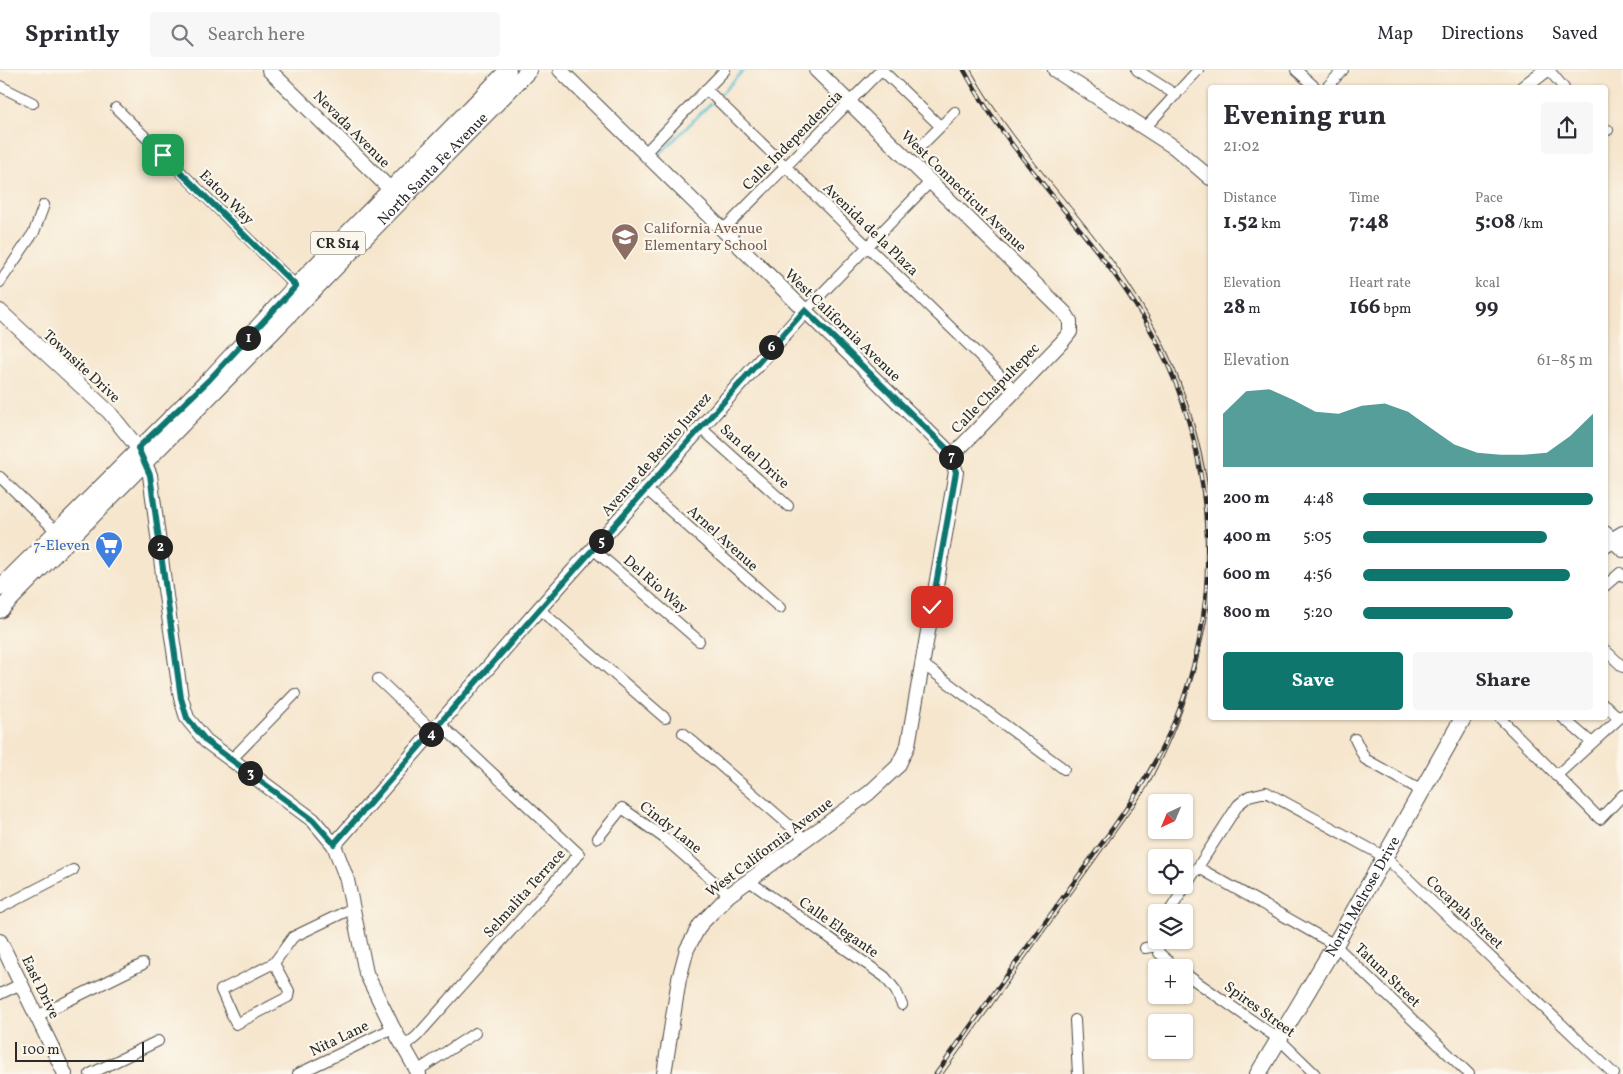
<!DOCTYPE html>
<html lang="en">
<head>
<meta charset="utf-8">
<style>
	body { margin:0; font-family:Vollkorn,serif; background:#f7f7f7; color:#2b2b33; height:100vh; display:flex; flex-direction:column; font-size:19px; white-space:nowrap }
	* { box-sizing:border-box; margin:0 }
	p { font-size:16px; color:#7c7c81 }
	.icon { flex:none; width:28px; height:28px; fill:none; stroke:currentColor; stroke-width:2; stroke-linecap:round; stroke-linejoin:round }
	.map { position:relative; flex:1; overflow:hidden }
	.drawer { position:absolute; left:1208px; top:15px; width:400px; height:635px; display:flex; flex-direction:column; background:#fff; border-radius:5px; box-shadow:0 1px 4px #0004 }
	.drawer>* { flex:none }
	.needle { width:32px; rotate:224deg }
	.fabs { position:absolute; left:1148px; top:724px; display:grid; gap:10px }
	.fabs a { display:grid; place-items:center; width:45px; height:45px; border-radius:5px; background:#fff; box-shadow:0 1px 4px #0004; font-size:25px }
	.scale { position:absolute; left:15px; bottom:12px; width:129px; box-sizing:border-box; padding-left:5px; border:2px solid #2b2b2b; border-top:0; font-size:14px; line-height:18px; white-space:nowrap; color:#2b2b2b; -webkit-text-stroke:4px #fbf7ec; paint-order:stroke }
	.pin { position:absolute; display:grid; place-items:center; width:42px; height:42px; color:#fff; margin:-21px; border-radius:10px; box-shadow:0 2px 8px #0006 }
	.km { position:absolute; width:25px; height:25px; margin:-12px; border-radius:50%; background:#222; color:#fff; font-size:14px; line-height:25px; text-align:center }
	.round { display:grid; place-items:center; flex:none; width:52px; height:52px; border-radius:5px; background:#f7f7f7 }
	.summary { display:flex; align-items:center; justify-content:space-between; height:85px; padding:0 15px }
	h1 { font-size:28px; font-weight:700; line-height:38px }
	.figures { display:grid; grid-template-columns:repeat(3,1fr); gap:8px; height:85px; padding:5px 15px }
	.figures div { display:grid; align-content:center }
	.figures b { font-size:21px; font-weight:700 }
	.figures small { font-size:14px; font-weight:400 }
	.figures p { font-size:14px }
	.chart { height:140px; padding:10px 15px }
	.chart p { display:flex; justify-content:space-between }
	.chart svg { width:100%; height:90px; margin-top:5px; fill:#0f766e; opacity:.7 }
	.action { display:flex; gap:10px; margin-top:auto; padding:10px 15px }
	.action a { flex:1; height:58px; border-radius:5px; background:#0f766e; color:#fff; font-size:20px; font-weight:700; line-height:58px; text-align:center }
	.action a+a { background:#f7f7f7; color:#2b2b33 }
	ul { padding:0 15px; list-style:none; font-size:16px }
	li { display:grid; grid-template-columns:80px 60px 1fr; align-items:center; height:38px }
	li i { height:12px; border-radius:6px; background:#0f766e }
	header { display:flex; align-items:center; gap:30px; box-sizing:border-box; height:70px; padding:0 25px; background:#fff; border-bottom:1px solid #e1e1e2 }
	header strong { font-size:24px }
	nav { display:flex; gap:28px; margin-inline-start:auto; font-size:18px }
	.search { width:350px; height:45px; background:#f7f7f7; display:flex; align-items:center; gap:12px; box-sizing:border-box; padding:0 18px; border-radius:5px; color:#7c7c81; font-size:19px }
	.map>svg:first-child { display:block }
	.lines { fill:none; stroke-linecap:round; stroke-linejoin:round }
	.stream { stroke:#55bdd2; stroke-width:2.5 }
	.street-casing { stroke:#494743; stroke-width:12 }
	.secondary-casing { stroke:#494743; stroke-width:16 }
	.primary-casing { stroke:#494743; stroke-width:18 }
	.street { stroke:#fff; stroke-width:10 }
	.secondary { stroke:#fff; stroke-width:14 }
	.primary { stroke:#fff; stroke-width:16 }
	.tram { stroke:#2b2b2b; stroke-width:1 }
	.rail-casing { stroke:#2b2b2b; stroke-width:4.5 }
	.rail { stroke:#fbf7ec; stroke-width:2.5; stroke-dasharray:8; stroke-linecap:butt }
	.route-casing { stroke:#fff; stroke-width:10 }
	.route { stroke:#0f766e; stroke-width:6 }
	.labels { text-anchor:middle; stroke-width:4.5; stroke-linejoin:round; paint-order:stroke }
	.shield { fill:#fbf7ec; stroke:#696865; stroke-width:1 }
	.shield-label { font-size:14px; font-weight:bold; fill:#2b2b2b }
	.street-label { font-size:15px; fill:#2b2b2b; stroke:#fbf7ec }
	.education-label { font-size:15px; fill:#785e54; stroke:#fbf7ec; text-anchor:start }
	.shop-label { font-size:15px; fill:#366cbe; stroke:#fbf7ec; text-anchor:end }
</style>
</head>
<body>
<header>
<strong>Sprintly</strong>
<div class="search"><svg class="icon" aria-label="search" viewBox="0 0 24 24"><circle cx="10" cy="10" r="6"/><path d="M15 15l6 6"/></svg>Search here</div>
<nav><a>Map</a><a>Directions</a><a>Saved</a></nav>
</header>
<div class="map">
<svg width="1623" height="1004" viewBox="0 0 1623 1004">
	<rect width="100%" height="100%" fill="#fbf7ec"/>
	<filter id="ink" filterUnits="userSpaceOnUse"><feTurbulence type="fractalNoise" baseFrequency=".02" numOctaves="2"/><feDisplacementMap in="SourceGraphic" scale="10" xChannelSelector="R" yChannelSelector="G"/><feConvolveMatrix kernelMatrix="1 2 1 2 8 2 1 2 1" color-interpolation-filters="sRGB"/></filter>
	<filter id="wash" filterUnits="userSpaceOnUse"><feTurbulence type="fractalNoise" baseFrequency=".0096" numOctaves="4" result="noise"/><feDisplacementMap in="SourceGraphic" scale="20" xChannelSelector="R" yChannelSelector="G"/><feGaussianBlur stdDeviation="1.12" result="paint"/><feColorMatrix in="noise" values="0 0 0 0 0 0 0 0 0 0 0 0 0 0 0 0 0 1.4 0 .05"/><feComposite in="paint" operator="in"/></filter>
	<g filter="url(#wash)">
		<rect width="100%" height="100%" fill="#f6e6ce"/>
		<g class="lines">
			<!-- stream -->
			<path class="stream" d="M 722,23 L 744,0
				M 658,86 L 710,34"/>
		</g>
	</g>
	<g filter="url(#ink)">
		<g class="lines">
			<!-- street casing -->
			<g class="street-casing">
				<path id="street" d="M 882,0 L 940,56
					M 1137,0 L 1176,25
					M 1296,0 L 1316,18
					M 1549,0 L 1564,18
					M 0,16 L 33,33
					M 1326,18 L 1343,0
					M 706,19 L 1015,320
					M 116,38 L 296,216
					M 1145,58 L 1198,0
					M 1605,60 L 1608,60
					M 920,77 L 955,42
					M 644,84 L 725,0
					M 723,160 L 881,0
					M 0,212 L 34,162 L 44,135
					M 805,241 L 931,111
					M 701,358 L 788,436
					M 0,407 L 56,461
					M 647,420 L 780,538
					M 593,479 L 699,571
					M 1605,516 L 1620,503 L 1623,506
					M 539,539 L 665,648
					M 1605,580 L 1623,597
					M 924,595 L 1064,699
					M 378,609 L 433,661
					M 1605,635 L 1619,648
					M 1500,648 L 1600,749 L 1623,725
					M 1563,648 L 1592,673
					M 683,663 L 805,769
					M 1355,669 L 1365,689 L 1422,721
					M 231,690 L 295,624
					M 1556,706 L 1623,645
					M 598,768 L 622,738 L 664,768 L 729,825
					M 1199,798 L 1335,875 L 1469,1004
					M 749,811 L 885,907 L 896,921 L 902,935
					M 0,838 L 73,800
					M 1169,842 L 1238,735 L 1249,726 L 1266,722 L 1385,787 L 1614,1004
					M 1156,870 L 1159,883 L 1176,898
					M 1145,878 L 1158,876
					M 274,893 L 289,921 L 288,927 L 236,954 L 221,920 Z
					M 274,893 L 293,867 L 353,838
					M 1184,903 L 1280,970 L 1315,1004
					M 0,924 L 21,914
					M 37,946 L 143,894
					M 1075,950 L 1078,1004
					M 404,977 L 417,966 L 579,784 L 440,654
					M 417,1001 L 475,963
					M 90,1004 L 158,971
					M 298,1004 L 393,958"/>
			</g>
			<!-- secondary casing -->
			<g class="secondary-casing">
				<path id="secondary" d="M 269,0 L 391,120
					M 560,0 L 945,378 L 951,387 L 956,402 L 908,675 L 898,696 L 869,723 L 729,825 L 700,855 L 687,879 L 679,909 L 664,1004
					M 816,0 L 1065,243 L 1070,251 L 1070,262 L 1062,272 L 951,387
					M 1055,0 L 1174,77 L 1210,108
					M 1523,18 L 1546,0
					M 0,241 L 109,342 L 138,378 L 150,405 L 165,519 L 181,628 L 187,648 L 206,671 L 313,750 L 334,775 L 347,810 L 366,903 L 393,958 L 419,1004
					M 1605,463 L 1623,480
					M 334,775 L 539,539 L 805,241
					M 0,871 L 65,1004"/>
			</g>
			<!-- primary casing -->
			<g class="primary-casing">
				<g id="primary">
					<path d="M 1605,475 L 1623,464"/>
					<path d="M 0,518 L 209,310 L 296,216 L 508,0"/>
					<path id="s1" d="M 0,540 L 529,0"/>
					<path id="s2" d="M 1258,1004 L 1335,875 L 1463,648"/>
				</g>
			</g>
			<!-- street -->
			<use href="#street" class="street"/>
			<!-- secondary -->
			<use href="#secondary" class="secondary"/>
			<!-- primary -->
			<use href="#primary" class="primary"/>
			<!-- tram -->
			<path class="tram" d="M 971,0 C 1020,89 1098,157 1148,245 C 1182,303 1200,365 1210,430
				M 943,1004 L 1146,719 C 1180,656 1199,600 1210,530"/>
			<!-- rail casing -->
			<g class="rail-casing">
				<path id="rail" d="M 936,1004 L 1115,755 C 1139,721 1160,686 1176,648 C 1228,521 1214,364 1143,247 C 1090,160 1012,90 964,0"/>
			</g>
			<!-- rail -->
			<use href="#rail" class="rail"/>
		</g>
	</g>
	<g class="lines" filter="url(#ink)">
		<!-- route casing -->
		<g class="route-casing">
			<path id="route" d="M 163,85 L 296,216 L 209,310 L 138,378 L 150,405 L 181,628 L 187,648 L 206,671 L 313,750 L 334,774 L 540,539 L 805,240 L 946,378 L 951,387 L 956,402 L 932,537"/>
		</g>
		<!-- route -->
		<use href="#route" class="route"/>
	</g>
	<!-- icons -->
	<defs>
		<g id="school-pin" transform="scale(1.4375)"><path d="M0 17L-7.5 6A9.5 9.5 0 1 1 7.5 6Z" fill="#8d6e63" stroke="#fbf7ec"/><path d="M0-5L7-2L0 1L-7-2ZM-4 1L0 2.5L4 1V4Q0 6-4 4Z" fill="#fff"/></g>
		<g id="supermarket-pin" transform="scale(1.4375)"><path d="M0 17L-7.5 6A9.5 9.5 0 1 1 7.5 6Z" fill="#3f7fe0" stroke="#fbf7ec"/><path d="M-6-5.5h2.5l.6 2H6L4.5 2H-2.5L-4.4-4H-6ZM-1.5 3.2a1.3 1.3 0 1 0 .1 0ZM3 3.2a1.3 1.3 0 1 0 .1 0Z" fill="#fff"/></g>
	</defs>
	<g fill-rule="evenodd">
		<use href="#school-pin" x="625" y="167"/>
		<use href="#supermarket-pin" x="109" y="475"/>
	</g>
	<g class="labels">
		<!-- shield labels -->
		<rect class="shield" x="310.5" y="161.5" width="55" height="23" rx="4"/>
		<g class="shield-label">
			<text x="338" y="178">CR S14</text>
		</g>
		<!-- street labels -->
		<g class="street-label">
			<text transform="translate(352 59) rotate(45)" y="5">Nevada Avenue</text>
			<text transform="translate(792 70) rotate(-45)" y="5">Calle Independencia</text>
			<text dy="5" stroke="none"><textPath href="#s1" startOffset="618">North Santa Fe Avenue</textPath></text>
			<text transform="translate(964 121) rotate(44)" y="5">West Connecticut Avenue</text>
			<text transform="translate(227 127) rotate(45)" y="5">Eaton Way</text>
			<text transform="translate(871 159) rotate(44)" y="5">Avenida de la Plaza</text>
			<text transform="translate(843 255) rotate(44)" y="5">West California Avenue</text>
			<text transform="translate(82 296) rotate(43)" y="5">Townsite Drive</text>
			<text transform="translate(995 318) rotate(-46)" y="5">Calle Chapultepec</text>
			<text transform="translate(656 384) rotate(-49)" y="5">Avenue de Benito Juarez</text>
			<text transform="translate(755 386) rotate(42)" y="5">San del Drive</text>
			<text transform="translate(723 468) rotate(42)" y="5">Arnel Avenue</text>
			<text transform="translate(656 514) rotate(41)" y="5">Del Rio Way</text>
			<text transform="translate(671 757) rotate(38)" y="5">Cindy Lane</text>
			<text transform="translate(769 777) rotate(-37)" y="5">West California Avenue</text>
			<text transform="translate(524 823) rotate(-48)" y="5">Selmalita Terrace</text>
			<text dy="5" stroke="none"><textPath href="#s2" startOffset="206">North Melrose Drive</textPath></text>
			<text transform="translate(1465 842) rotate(43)" y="5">Cocapah Street</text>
			<text transform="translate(839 857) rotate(35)" y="5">Calle Elegante</text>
			<text transform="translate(1388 905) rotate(44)" y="5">Tatum Street</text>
			<text transform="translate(41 917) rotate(64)" y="5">East Drive</text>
			<text transform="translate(1260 939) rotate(36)" y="5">Spires Street</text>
			<text transform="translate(339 968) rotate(-26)" y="5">Nita Lane</text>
		</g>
		<!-- education labels -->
		<g class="education-label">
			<text x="644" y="163">California Avenue<tspan x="644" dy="17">Elementary School</tspan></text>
		</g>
		<!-- shop labels -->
		<g class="shop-label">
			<text x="90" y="480">7-Eleven</text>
		</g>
	</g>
</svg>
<div class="fabs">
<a><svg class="needle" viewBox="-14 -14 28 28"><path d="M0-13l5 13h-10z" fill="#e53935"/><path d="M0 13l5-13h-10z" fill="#7c7c81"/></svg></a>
<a><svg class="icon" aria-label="locate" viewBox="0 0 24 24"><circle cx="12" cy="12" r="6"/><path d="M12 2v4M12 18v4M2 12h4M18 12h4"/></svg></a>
<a><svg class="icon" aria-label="layers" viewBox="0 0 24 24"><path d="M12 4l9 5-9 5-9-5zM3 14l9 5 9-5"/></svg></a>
<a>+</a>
<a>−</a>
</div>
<div class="scale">100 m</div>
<div class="pin" style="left:163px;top:85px;background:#1e9e55"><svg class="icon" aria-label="arrive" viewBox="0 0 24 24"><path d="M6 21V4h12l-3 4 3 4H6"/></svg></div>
<div class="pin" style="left:932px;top:537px;background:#d93025"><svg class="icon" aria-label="check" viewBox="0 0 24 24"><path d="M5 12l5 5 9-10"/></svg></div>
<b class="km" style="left:248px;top:268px">1</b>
<b class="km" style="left:160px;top:477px">2</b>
<b class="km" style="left:250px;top:703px">3</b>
<b class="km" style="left:431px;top:664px">4</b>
<b class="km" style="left:601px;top:471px">5</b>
<b class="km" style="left:771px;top:277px">6</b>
<b class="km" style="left:951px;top:387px">7</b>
<section class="drawer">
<div class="summary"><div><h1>Evening run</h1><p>21:02</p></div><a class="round"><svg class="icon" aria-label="share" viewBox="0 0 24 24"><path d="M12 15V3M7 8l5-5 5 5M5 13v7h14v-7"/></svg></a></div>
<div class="figures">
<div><p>Distance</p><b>1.52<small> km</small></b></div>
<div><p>Time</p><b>7:48</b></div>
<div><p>Pace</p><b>5:08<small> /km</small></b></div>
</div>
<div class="figures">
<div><p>Elevation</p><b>28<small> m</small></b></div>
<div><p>Heart rate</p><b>166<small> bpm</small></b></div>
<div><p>kcal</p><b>99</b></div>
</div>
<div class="chart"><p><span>Elevation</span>61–85 m</p>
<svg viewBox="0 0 160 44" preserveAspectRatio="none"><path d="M0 44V18L10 7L20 6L30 11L40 17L50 18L60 14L70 13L80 17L90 25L100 33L110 37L120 38L130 38L140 37L150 29L160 18V44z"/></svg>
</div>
<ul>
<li><b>200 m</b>4:48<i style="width:100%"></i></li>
<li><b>400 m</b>5:05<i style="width:80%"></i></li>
<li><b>600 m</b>4:56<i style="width:90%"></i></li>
<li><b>800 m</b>5:20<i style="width:65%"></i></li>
</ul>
<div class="action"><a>Save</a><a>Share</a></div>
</section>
</div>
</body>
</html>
